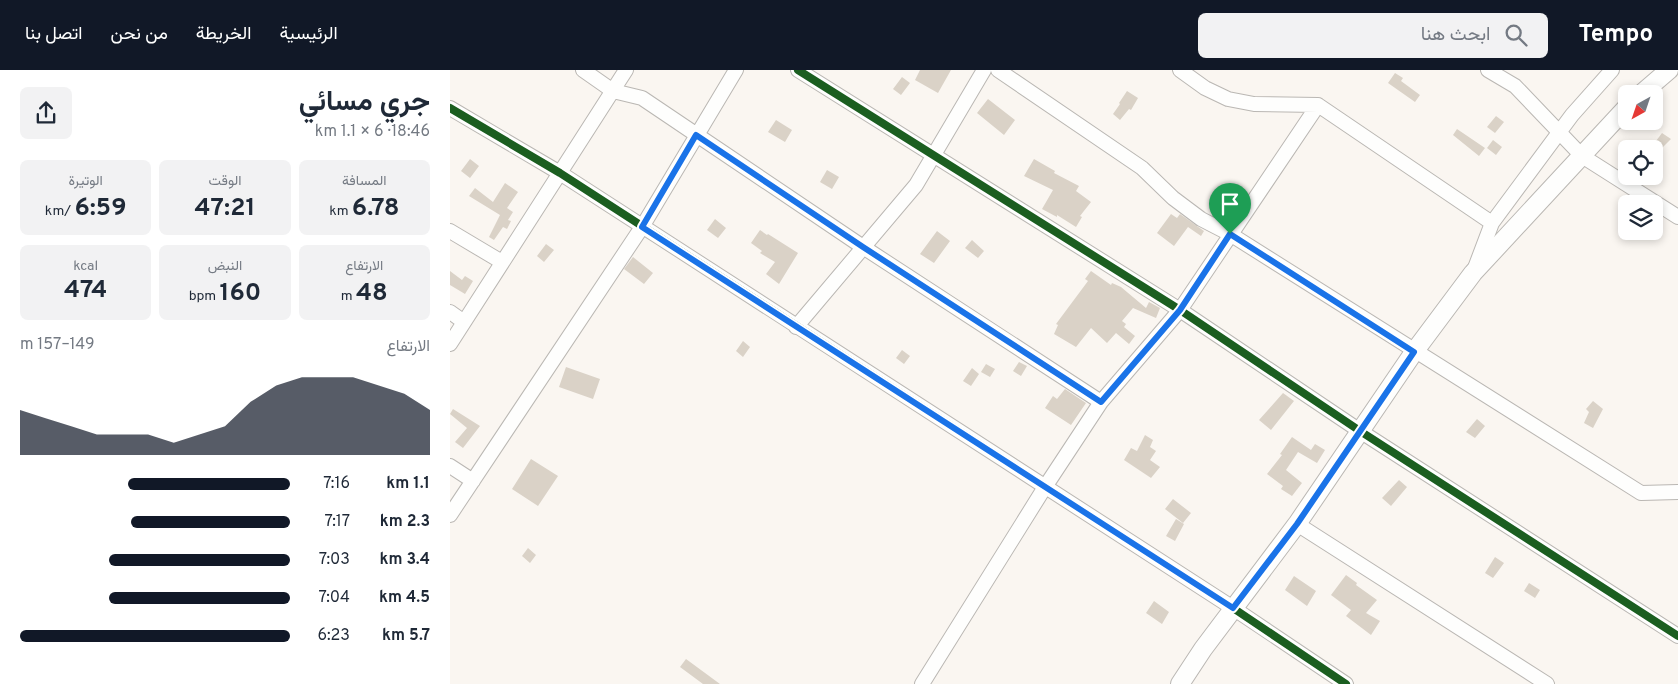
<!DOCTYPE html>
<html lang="ar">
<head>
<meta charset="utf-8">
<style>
	body { margin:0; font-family:Overpass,Vazirmatn,sans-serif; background:#f2f2f3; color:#1f2937; direction:rtl; height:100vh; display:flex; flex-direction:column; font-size:19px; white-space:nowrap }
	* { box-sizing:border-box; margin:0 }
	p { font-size:16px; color:#747a83 }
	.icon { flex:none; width:28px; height:28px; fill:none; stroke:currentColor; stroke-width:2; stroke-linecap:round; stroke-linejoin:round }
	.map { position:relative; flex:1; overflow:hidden; direction:ltr }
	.sheet { display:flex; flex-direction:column; background:#fff; width:450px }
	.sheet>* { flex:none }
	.needle { width:32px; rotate:220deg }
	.buttons { position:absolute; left:1168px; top:15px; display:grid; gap:10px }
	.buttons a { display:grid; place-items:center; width:45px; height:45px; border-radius:8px; background:#fff; box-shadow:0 2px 8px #0003; font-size:25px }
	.pin { position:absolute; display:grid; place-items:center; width:42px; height:42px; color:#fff; margin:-51px -21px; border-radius:50% 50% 50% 0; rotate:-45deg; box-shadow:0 0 5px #0007 }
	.pin .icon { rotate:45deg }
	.round { display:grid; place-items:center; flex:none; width:52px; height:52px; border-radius:8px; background:#f2f2f3 }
	.headline { display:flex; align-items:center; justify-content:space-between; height:85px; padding:0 20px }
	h1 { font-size:28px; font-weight:700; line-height:38px }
	.metrics { display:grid; grid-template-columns:repeat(3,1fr); gap:8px; height:85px; padding:5px 20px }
	.metrics div { display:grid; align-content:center; border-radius:8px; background:#f2f2f3; text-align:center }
	.metrics b { font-size:25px; font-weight:700 }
	.metrics small { font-size:14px; font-weight:400 }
	.metrics p { font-size:14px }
	.chart { height:140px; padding:10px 20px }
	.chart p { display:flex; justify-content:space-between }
	.chart svg { width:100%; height:90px; margin-top:5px; fill:#111827; opacity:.7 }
	ul { padding:0 20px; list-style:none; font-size:16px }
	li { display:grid; grid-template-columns:80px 60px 1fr; align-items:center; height:38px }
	li i { height:12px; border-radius:6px; background:#111827 }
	header { display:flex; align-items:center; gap:30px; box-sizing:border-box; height:70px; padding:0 25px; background:#111827; color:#fff }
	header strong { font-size:24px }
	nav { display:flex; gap:28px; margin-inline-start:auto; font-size:18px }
	.search { width:350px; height:45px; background:#f2f2f3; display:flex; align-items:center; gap:12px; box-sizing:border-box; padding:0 18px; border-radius:8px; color:#747a83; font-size:19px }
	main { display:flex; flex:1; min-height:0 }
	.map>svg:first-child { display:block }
	.building { fill:#dad2c7 }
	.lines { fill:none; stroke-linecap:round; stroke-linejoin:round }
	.minor-casing { stroke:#bab7b3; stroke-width:16 }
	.tertiary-casing { stroke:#bab7b3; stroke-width:20 }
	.minor { stroke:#fefefd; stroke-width:14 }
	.tertiary { stroke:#fefefd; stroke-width:18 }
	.cycleway-casing { stroke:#fff; stroke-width:11 }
	.cycleway { stroke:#1b5e20; stroke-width:8 }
	.route-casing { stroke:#fff; stroke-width:10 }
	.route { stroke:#1a73e8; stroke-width:6 }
</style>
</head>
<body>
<header>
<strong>Tempo</strong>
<div class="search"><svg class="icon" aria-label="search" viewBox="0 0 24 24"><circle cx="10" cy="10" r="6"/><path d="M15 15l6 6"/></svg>ابحث هنا</div>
<nav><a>الرئيسية</a><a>الخريطة</a><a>من نحن</a><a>اتصل بنا</a></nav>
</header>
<main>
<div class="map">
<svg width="1228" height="614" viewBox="0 0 1228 614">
	<rect width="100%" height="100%" fill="#faf6f1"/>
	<!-- building -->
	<path class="building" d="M 470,0 L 501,0 L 488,23 L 465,10 Z
		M 945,3 L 953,8 L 951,11 L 970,25 L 965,32 L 938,13 Z
		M 452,7 L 460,13 L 451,25 L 443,19 Z
		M 677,21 L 688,28 L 681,40 L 679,39 L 670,50 L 663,44 L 670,34 L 669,33 Z
		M 538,29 L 565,50 L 554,65 L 527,43 Z
		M 1046,46 L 1054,52 L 1045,63 L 1037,57 Z
		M 326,50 L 342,60 L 335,72 L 318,62 Z
		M 1007,59 L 1035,78 L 1029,86 L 1003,65 Z
		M 1212,63 L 1221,69 L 1204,86 L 1204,79 L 1200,79 Z
		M 1043,70 L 1052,77 L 1046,85 L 1037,78 Z
		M 20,89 L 29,96 L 20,108 L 11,101 Z
		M 584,89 L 605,101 L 604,103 L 629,116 L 626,121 L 641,132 L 630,146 L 632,147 L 626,157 L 607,145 L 607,147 L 592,139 L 603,120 L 574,106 Z
		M 377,100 L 389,107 L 382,119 L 370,112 Z
		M 55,113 L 68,122 L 57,138 L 63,142 L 58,150 L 61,151 L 57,159 L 53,157 L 44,170 L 39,167 L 50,145 L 19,126 L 25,118 L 43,132 Z
		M 721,144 L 727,148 L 730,144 L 754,161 L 751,166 L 738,157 L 724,176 L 707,163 Z
		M 265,149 L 276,158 L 268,168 L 257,160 Z
		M 310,160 L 317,165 L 318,164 L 348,183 L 329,214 L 316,204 L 325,192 L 310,183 L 312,181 L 301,173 Z
		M 487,161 L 500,171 L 484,193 L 470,184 Z
		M 522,170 L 534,181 L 528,188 L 515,178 Z
		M 96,174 L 104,180 L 94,192 L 87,186 Z
		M 183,187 L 203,203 L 194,214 L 174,199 Z
		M 0,201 L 12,210 L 15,206 L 23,211 L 15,224 L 0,215 Z
		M 641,201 L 661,215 L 662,213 L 671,217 L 696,238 L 699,232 L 710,238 L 706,248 L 683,238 L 672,251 L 676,254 L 674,257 L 685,266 L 679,274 L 666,263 L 657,273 L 641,258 L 626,277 L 604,264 L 608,255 L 606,254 L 638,211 L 635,209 Z
		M 293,271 L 300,277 L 293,287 L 286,281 Z
		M 452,280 L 460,286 L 454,294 L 446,288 Z
		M 569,292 L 577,296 L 571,306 L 563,301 Z
		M 536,294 L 545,299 L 540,307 L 531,302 Z
		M 116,297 L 150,309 L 143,329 L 109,317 Z
		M 522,298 L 529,304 L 521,316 L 513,311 Z
		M 615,319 L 636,333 L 621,355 L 595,338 L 603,326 L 607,329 Z
		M 833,323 L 844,331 L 821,360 L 809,350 Z
		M 1143,331 L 1153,339 L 1143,358 L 1134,353 L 1139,342 L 1136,339 Z
		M 3,339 L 30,356 L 13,378 L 5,372 L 17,358 L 0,344 Z
		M 1027,349 L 1035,356 L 1025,368 L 1016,362 Z
		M 695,365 L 703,370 L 700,377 L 706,381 L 700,390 L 710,397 L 701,408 L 674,390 L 681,378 L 687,381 Z
		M 842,367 L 861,380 L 865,374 L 875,380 L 867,393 L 848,382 L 836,400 L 852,413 L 842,426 L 831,419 L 833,416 L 817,404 L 832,385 L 830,384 Z
		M 81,389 L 108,406 L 88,436 L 62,419 Z
		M 949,410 L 957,417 L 941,436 L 932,428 Z
		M 723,429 L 741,443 L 733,453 L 715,439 Z
		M 726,449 L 734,454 L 725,471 L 716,466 Z
		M 78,478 L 86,485 L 80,493 L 72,486 Z
		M 1045,487 L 1054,493 L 1043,508 L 1035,503 Z
		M 896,505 L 907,513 L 906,515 L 927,530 L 916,543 L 930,551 L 921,565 L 896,546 L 901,540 L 881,525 Z
		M 844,506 L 866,521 L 857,536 L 835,520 Z
		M 1079,513 L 1090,520 L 1085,528 L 1074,521 Z
		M 704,531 L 719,542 L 712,554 L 696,543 Z
		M 236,589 L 270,614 L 253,614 L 230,597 Z"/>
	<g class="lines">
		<!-- minor casing -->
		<g class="minor-casing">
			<path id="minor" d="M 133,0 L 163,21 L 192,28 L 413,177 L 651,332
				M 348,0 L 730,240 L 910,361 L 1228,566
				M 548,0 L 692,98 L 723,128 L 751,149 L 780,164 L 1191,423 L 1228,422
				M 730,0 L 755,18 L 778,29 L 804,34 L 868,35 L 1042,153
				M 1038,0 L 1065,16 L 1132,86 L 1228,147
				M 0,38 L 110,103 L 783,538 L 896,614
				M 0,161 L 52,192
				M 1025,198 L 1042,153 L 1122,45 L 1162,0
				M 0,242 L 14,252
				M 346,257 L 466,115 L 534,0
				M 0,274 L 176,0
				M 0,396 L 23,411
				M 0,445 L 192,157 L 286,0
				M 847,454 L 1097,614
				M 472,614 L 595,417 L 651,332 L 730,240 L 868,35"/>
		</g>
		<!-- tertiary casing -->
		<g class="tertiary-casing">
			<path id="tertiary" d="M 1191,24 L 1219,0
				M 730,614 L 753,579 L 847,454 L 964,282 L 1023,203 L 1176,38"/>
		</g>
		<!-- minor -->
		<use href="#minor" class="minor"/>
		<!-- tertiary -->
		<use href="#tertiary" class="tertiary"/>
		<!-- cycleway casing -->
		<g class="cycleway-casing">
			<path id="cycleway" d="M 348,0 L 730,240 L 910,361 L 1228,566
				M 0,38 L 110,103 L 783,538 L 896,614"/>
		</g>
		<!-- cycleway -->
		<use href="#cycleway" class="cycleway"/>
	</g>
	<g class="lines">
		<!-- route casing -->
		<g class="route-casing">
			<path id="route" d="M 246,65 L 413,177 L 651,332 L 730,240 L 780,164 L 964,282 L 847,454 L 783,538 L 192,157 Z"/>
		</g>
		<!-- route -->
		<use href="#route" class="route"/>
	</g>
</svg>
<div class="buttons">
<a><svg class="needle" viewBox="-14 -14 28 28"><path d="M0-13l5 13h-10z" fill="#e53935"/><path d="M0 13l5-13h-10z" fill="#747a83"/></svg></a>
<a><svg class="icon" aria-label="locate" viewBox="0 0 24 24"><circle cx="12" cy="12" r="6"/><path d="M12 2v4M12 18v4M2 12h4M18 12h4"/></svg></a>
<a><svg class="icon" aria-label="layers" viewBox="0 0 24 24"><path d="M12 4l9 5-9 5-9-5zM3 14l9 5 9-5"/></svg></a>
</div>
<div class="pin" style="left:780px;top:164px;background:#1e9e55"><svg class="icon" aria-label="arrive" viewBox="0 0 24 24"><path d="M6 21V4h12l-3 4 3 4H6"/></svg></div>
</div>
<section class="sheet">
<div class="headline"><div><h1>جري مسائي</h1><p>18:46 · 6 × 1.1 km</p></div><a class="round"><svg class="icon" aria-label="share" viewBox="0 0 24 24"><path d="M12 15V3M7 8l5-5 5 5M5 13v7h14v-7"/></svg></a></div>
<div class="metrics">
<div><p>المسافة</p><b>6.78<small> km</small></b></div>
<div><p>الوقت</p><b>47:21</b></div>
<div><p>الوتيرة</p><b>6:59<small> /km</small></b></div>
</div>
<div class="metrics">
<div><p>الارتفاع</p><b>48<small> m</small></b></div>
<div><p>النبض</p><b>160<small> bpm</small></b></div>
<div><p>kcal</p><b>474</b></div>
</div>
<div class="chart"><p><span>الارتفاع</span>149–157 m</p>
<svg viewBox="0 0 160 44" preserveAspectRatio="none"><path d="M0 44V22L10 26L20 30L30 34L40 34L50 34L60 38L70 34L80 30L90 18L100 10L110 6L120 6L130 6L140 10L150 14L160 22V44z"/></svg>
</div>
<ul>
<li><b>1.1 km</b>7:16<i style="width:60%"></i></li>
<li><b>2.3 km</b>7:17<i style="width:59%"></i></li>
<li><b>3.4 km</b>7:03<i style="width:67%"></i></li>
<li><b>4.5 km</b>7:04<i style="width:67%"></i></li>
<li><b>5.7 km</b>6:23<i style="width:100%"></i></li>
</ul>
</section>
</main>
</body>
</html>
